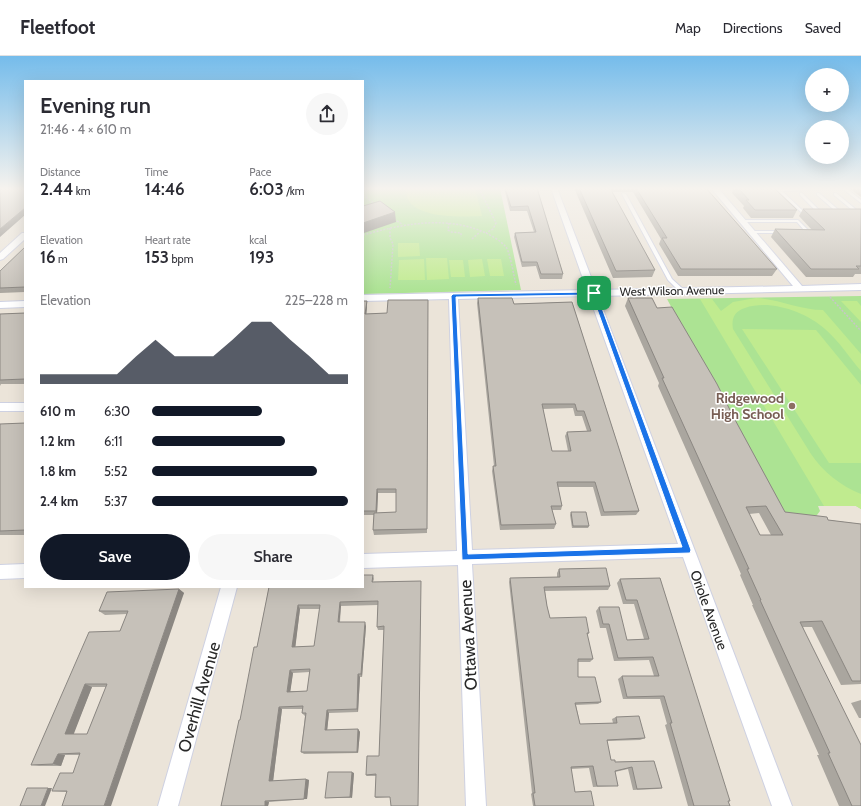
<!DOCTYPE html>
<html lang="en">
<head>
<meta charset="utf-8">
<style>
	body { margin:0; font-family:Cabin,sans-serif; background:#f7f7f7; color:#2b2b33; height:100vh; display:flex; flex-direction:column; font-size:15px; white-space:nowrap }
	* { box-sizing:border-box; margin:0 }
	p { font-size:13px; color:#7c7c81 }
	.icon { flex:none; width:22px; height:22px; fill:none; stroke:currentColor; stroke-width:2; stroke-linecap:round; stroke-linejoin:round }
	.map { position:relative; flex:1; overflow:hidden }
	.side { position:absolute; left:24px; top:24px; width:340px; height:508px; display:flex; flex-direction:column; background:#fff; border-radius:0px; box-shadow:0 4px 16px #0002 }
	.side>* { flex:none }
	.fabs { position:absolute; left:805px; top:12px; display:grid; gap:8px }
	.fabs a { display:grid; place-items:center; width:44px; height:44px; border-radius:50%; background:#fff; box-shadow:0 4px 16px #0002; font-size:20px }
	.pin { position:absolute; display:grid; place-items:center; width:34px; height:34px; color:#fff; margin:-17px; border-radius:8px; box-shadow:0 2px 6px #0006 }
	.round { display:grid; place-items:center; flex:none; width:42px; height:42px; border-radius:21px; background:#f7f7f7 }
	.summary { display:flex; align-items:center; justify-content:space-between; height:68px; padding:0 16px }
	h1 { font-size:22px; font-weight:600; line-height:30px }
	.metrics { display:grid; grid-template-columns:repeat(3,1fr); gap:6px; height:68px; padding:4px 16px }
	.metrics div { display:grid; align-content:center }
	.metrics b { font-size:17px; font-weight:600 }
	.metrics small { font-size:11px; font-weight:400 }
	.metrics p { font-size:11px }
	.chart { height:112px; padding:8px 16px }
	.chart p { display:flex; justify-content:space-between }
	.chart svg { width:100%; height:72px; margin-top:4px; fill:#111827; opacity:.7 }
	.button { display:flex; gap:8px; margin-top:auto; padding:8px 16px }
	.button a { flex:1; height:46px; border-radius:24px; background:#111827; color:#fff; font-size:16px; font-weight:600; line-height:46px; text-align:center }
	.button a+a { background:#f7f7f7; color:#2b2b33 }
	ul { padding:0 16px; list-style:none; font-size:13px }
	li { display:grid; grid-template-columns:64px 48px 1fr; align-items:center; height:30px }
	li i { height:10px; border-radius:5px; background:#111827 }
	header { display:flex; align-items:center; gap:24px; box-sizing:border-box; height:56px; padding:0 20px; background:#fff; border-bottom:1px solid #e1e1e2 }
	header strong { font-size:19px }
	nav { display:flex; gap:22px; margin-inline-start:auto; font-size:14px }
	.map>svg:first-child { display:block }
	.green { fill:#ace393 }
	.pitch { fill:#c0eb8f }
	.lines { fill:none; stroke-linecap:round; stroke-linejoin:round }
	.lane-casing { stroke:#ced1e2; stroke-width:2 }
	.street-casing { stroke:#ced1e2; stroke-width:2 }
	.path { stroke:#c7c7c7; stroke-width:1.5; stroke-dasharray:2 1.5; stroke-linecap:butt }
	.lane { fill:#fff; fill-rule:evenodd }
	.street { fill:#fff; fill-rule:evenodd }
	.wall { fill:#aaa69f; fill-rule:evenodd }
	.shaded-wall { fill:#8b8782 }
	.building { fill:#c6c1b9; stroke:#8b8782; fill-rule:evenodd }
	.route { fill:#1a73e8; stroke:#fff; fill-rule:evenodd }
	.education-dot { fill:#8d6e63; stroke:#fff; stroke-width:1.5 }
	.labels { text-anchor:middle; stroke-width:3; stroke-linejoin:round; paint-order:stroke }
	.far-street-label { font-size:12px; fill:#282828; stroke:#fff }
	.education-label { font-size:14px; font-weight:bold; fill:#785e54; stroke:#fff; text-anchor:end }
	.street-label { font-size:14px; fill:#282828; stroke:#fff }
	.near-street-label { font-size:17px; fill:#282828; stroke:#fff }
</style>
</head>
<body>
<header>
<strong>Fleetfoot</strong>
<nav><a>Map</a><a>Directions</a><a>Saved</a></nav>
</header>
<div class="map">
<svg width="861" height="750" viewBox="0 0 861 750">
	<rect width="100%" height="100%" fill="#ebe4d9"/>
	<!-- green -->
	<path class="green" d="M 363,132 L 500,132 L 521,234 L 363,238 Z
		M 861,240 L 861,453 L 856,450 L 818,450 L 820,455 L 814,463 L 781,457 L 667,243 Z"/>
	<!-- pitch -->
	<path class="pitch" d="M 406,132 L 475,132 L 482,160 C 461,161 403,164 406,132 Z
		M 398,187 L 419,187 L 420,200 L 398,201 Z
		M 426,202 L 447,202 L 449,223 L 427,224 Z
		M 424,203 L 425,224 L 398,224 L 399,204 Z
		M 482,203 L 485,220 L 470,221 L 468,204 Z
		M 487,203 L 501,203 L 504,220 L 490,220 Z
		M 449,204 L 463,204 L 465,221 L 451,221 Z
		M 756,242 C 779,243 800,254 823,254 L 861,298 L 861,315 C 849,301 839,285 825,273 C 806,256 770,243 745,252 C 735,255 731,262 733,273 L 811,398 C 823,416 841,430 861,438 L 861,453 L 856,450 L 824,450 L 700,243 L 712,243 L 721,255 L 733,246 Z
		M 841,245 L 857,245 L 861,250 L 861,266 Z
		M 742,273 L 816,274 L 861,329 L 861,407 L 829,407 Z"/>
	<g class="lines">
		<!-- lane casing -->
		<g class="lane-casing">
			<path id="lane" d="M 810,132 L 846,132 L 861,144 L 861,147 L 843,133 L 782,135 L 803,155 L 810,155 L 812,156 L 810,157 L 802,157 L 777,134 L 779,133 Z
				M 623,137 L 626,138 L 672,223 L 684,234 L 684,236 L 680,236 L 668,224 L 622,138 Z
				M 800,137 L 802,137 L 821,156 L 821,158 L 819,158 L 800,139 Z
				M 817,137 L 819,137 L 842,157 L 842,159 L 840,159 L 817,139 Z
				M 834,137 L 836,137 L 859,156 L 859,158 L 857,158 L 834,139 Z
				M 742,164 L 798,164 L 809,175 L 807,176 L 801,176 L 801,174 L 804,174 L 797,166 L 743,166 L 741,165 Z
				M 751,175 L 780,175 L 782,176 L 780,177 L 751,177 Z"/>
		</g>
		<!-- street casing -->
		<g class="street-casing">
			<path id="street" d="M 551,132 L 557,132 L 596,234 L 793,230 L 711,132 L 718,132 L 802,230 L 861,228 L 861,234 L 598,240 L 792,750 L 772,750 L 683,501 L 472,508 L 486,750 L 466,750 L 458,509 L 363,512 L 363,498 L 457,495 L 449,243 L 363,245 L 363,239 L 587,234 ZM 589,240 L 678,488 L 472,494 L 458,243 Z
				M 22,177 L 25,177 L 25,183 L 3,203 L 0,204 L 0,197 Z
				M 25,245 L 25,251 L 0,252 L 0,246 Z
				M 0,347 L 25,347 L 25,355 L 0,355 Z
				M 25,508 L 25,522 L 0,523 L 0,509 Z
				M 221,531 L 237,531 L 178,750 L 158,750 Z"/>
		</g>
		<!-- path -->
		<path class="path" d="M 479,132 L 496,167 L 493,173 L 486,177
			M 363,139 L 375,148
			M 394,163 L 403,169
			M 449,167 L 448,174 L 451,176 L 461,177 L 461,181
			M 390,172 L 390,182 L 393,188 L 390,232
			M 363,179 C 403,168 446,159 486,177 C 492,180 501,185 506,191 C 510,196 514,221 516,229
			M 472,183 L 481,175
			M 830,241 L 861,275"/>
		<!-- lane -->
		<use href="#lane" class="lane"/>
		<!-- street -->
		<use href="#street" class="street"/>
	</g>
	<!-- wall -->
	<path class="wall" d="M 504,132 L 537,132 L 563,218 L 562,223 L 540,223 L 536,210 L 522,211 L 514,181 L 515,177 L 534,176 L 527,155 L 510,155 Z
		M 574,132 L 706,132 L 777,213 L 772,220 L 678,220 L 659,188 L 661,183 L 633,136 L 612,136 L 655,214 L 652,221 L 613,222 Z
		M 734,132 L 774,132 L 797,154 L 793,162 L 751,162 L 743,152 L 744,150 L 732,137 Z
		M 849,132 L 861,132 L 861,141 Z
		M 803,153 L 861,153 L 861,218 L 855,218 L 853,221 L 806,221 L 771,181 L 775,173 L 812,174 L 799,160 Z
		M 25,191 L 25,236 L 0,237 L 0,215 Z
		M 478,242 L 514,248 L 572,246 L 639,455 L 636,459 L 601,460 L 593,431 L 558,431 L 562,450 L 561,454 L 552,454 L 556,468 L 554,473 L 500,474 L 492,415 L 493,410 L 494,410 L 477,247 ZM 573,352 L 575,360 L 582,360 L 587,375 L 567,376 L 565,380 L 568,395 L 552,395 L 543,353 Z
		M 628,242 L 657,252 L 733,360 L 785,456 L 828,464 L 861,468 L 861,628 L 841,629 L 812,571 L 803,571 L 861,750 L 839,750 L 817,699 L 819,699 L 752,549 L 753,549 L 740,519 L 741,518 L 658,330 L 659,327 L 625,250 ZM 759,457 L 771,479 L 760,479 L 749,458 Z
		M 428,244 L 427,477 L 374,479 L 373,474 L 374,459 L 363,459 L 363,245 L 367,245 L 367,250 L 366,258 L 387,257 ZM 378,437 L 396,437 L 396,456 L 377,457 Z
		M 25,257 L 25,328 L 1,328 L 0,330 L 0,258 Z
		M 25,367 L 25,479 L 0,479 L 0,368 Z
		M 571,456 L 589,470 L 588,472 L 572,472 L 570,459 Z
		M 559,513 L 610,530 L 608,534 L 545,535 L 547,550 L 550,562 L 589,577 L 587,579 L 593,603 L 590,606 L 578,606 L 578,621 L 601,646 L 598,648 L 576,649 L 580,668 L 613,667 L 612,663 L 616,661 L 645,682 L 640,684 L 607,685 L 611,704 L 615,706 L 654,705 L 662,732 L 657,733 L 633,734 L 628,713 L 615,716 L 618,730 L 615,730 L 593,731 L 589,712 L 571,713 L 575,736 L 594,750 L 533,750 L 531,738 L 532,737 L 509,526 L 510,522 L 557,521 L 557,517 Z
		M 373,519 L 374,523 L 373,526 L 421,525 L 390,741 L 376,742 L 375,741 L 376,720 L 367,720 L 366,719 L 379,700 L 384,574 L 378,574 L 377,571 L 378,549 L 341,550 L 340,566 L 366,570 L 362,621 L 360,621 L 358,656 L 329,657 L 327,674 L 358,673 L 360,676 L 358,697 L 304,698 L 301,696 L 305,660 L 302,657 L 303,653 L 282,653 L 273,725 L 306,723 L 309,724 L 307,743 L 269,746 L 268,750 L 221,750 L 257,591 L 269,531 L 363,531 ZM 300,553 L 320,553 L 314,590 L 295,591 ZM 310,616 L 307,635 L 290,635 L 293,617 Z
		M 660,522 L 728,745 L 730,750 L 688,750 L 665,669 L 667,668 L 660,643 L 623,643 L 618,623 L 622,620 L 654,620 L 649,604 L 614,605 L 606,572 L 600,572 L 596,555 L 599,551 L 627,584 L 644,583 L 634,548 L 623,548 L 617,527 L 620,523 Z
		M 179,533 L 184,537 L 67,736 L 52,735 L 73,717 L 80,699 L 65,699 L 61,710 L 39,710 L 31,709 L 120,575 L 127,558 L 105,559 L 99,555 ZM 92,631 L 106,631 L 87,678 L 73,678 Z
		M 861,644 L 861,662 L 859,662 L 851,647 Z
		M 354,717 L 352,742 L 325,742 Z"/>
	<!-- shaded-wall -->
	<path class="shaded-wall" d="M 25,152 L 25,159 L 0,181 L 0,173 Z
		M 395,156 L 396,166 L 364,177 L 363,167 Z
		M 367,245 L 367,250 L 366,263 L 365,258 Z
		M 377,433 L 378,437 L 377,459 L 376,455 Z
		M 179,533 L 184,537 L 111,750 L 104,750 Z
		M 340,546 L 341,550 L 339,570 L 338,566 Z
		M 298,549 L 300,553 L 295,594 L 292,591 Z
		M 365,566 L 366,570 L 362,621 L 361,618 Z
		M 290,614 L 293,617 L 290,638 L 287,636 Z
		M 358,618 L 360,621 L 358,656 L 357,653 Z
		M 85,628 L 92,631 L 73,680 L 65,678 Z
		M 279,651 L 282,653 L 273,726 L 269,725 Z
		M 327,654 L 329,657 L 327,676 L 325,674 Z
		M 358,673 L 360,676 L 358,697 L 357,696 Z
		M 58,698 L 65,699 L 61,710 L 53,708 Z
		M 352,716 L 354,717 L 352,742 L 350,741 Z
		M 306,723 L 309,724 L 307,743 L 304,743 Z
		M 48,732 L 52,732 L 45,750 L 41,750 Z
		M 265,745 L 269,746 L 268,750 L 265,750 Z"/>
	<!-- building -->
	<path class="building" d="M 0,132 L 25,132 L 25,152 L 0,173 Z
		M 505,132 L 537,132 L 563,218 L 541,218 L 537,206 L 522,206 L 515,177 L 536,176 L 528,150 L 511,151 Z
		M 579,132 L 610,132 L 655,214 L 616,215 Z
		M 636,132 L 706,132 L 777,213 L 681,213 L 662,182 L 667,182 Z
		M 738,132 L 774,132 L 797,154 L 755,154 L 746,144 L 749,144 Z
		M 380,145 L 395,156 L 363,167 L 363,150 Z
		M 803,153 L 861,153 L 861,210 L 856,210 L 859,213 L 811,213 L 775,173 L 825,174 Z
		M 25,191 L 25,231 L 0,232 L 0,215 Z
		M 478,242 L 512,242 L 514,248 L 572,246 L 639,455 L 604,456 L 595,426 L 557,426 L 562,450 L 551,450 L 556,468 L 501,469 L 493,410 L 496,410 L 494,392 ZM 542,348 L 575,348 L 577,355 L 584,355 L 591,375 L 567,376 L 571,395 L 552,395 Z
		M 628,242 L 652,242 L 657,252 L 672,251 L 717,328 L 733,360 L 785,456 L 827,461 L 828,464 L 861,468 L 861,625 L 852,625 L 822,565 L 800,566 L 861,689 L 861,750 L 852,750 L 828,697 L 830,697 L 760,544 L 761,544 L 747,513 L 749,513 L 662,322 L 664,322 ZM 766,450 L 783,479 L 760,479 L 746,451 Z
		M 388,244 L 428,244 L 427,473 L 373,474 L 374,457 L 396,456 L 396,433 L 377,433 L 376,455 L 363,455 L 363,245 L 367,245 L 365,258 L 387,257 Z
		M 25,257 L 25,323 L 0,324 L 0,258 Z
		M 25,367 L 25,474 L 0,475 L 0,368 Z
		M 571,456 L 586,456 L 589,470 L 573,470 Z
		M 606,512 L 610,530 L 544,531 L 547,550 L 550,562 L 586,561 L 589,577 L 587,577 L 593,603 L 578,603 L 578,621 L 595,621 L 601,646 L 575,647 L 580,668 L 617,667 L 616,661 L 639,660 L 645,682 L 607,684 L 611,704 L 615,704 L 615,706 L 654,705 L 662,732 L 637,733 L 632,711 L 615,715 L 618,730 L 597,730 L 593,710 L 571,711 L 575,736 L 591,735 L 594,750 L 535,750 L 533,737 L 535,737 L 510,522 L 560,521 L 559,513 Z
		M 363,519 L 373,519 L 372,526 L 421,525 L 418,750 L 391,750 L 390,741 L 375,741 L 376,718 L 366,719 L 367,700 L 379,700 L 384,570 L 377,571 L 378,545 L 340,546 L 338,566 L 365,566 L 361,618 L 358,618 L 357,653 L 327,654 L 325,674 L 358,673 L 357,696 L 301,696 L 306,657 L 302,657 L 303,650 L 279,651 L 269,725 L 306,723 L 304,743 L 265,745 L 265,750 L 221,750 L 239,664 L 240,664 L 254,591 L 257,591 L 269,531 L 363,531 ZM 298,549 L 320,549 L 314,590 L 292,591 ZM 310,613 L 307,635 L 287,636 L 290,614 Z
		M 660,522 L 730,745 L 728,745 L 730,750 L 694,750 L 670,667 L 672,667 L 664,640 L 627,641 L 622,620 L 659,620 L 653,601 L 618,602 L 609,568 L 603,568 L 599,551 L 619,551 L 627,584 L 649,583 L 637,544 L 626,544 L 620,523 Z
		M 179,533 L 104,750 L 62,750 L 67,735 L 52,735 L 60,717 L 73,717 L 80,697 L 58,698 L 53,708 L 31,709 L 89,576 L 120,575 L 128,555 L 99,555 L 107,536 ZM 85,628 L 107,628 L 87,678 L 65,678 Z
		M 328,716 L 352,716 L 350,741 L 325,742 Z
		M 27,732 L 48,732 L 41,750 L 20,750 Z"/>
	<!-- sky -->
	<linearGradient id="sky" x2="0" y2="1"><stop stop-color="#75bceb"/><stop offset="0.56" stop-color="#f6f3ee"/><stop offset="1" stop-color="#f6f3ee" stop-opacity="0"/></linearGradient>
	<rect width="861" height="237" fill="url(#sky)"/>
	<!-- route -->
	<path class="route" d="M 596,236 L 691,494 L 690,497 L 462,504 L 451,240 L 453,238 ZM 592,239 L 682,491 L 468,498 L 456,241 Z"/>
	<!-- markers -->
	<circle class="education-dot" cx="792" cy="350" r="4"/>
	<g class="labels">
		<!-- far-street labels -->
		<g class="far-street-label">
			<text transform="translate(672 235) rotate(-1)" y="4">West Wilson Avenue</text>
		</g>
		<!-- education labels -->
		<g class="education-label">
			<text x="784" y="347">Ridgewood<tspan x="784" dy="16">High School</tspan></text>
		</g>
		<!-- street labels -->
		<g class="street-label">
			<text transform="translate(709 554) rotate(70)" y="5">Oriole Avenue</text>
		</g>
		<!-- near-street labels -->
		<g class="near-street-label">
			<text transform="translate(468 579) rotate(-93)" y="6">Ottawa Avenue</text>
			<text transform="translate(199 641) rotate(-74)" y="6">Overhill Avenue</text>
		</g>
	</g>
</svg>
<div class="fabs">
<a>+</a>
<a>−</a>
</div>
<div class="pin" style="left:594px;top:237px;background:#1e9e55"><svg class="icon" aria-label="arrive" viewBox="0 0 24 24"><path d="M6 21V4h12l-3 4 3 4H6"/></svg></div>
<section class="side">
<div class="summary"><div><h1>Evening run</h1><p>21:46 · 4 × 610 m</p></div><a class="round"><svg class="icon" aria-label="share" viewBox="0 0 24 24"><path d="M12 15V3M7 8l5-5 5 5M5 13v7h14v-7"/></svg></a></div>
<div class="metrics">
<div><p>Distance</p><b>2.44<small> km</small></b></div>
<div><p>Time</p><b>14:46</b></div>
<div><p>Pace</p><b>6:03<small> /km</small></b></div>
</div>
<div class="metrics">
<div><p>Elevation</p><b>16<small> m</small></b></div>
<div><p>Heart rate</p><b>153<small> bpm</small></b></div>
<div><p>kcal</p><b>193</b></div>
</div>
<div class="chart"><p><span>Elevation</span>225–228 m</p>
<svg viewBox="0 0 160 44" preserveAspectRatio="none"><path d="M0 44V38L10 38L20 38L30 38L40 38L50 27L60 17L70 27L80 27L90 27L100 17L110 6L120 6L130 17L140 27L150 38L160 38V44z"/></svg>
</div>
<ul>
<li><b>610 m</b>6:30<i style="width:56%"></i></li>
<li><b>1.2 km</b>6:11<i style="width:68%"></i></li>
<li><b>1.8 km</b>5:52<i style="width:84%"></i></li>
<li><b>2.4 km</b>5:37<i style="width:100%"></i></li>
</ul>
<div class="button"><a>Save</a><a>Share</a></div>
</section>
</div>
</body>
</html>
